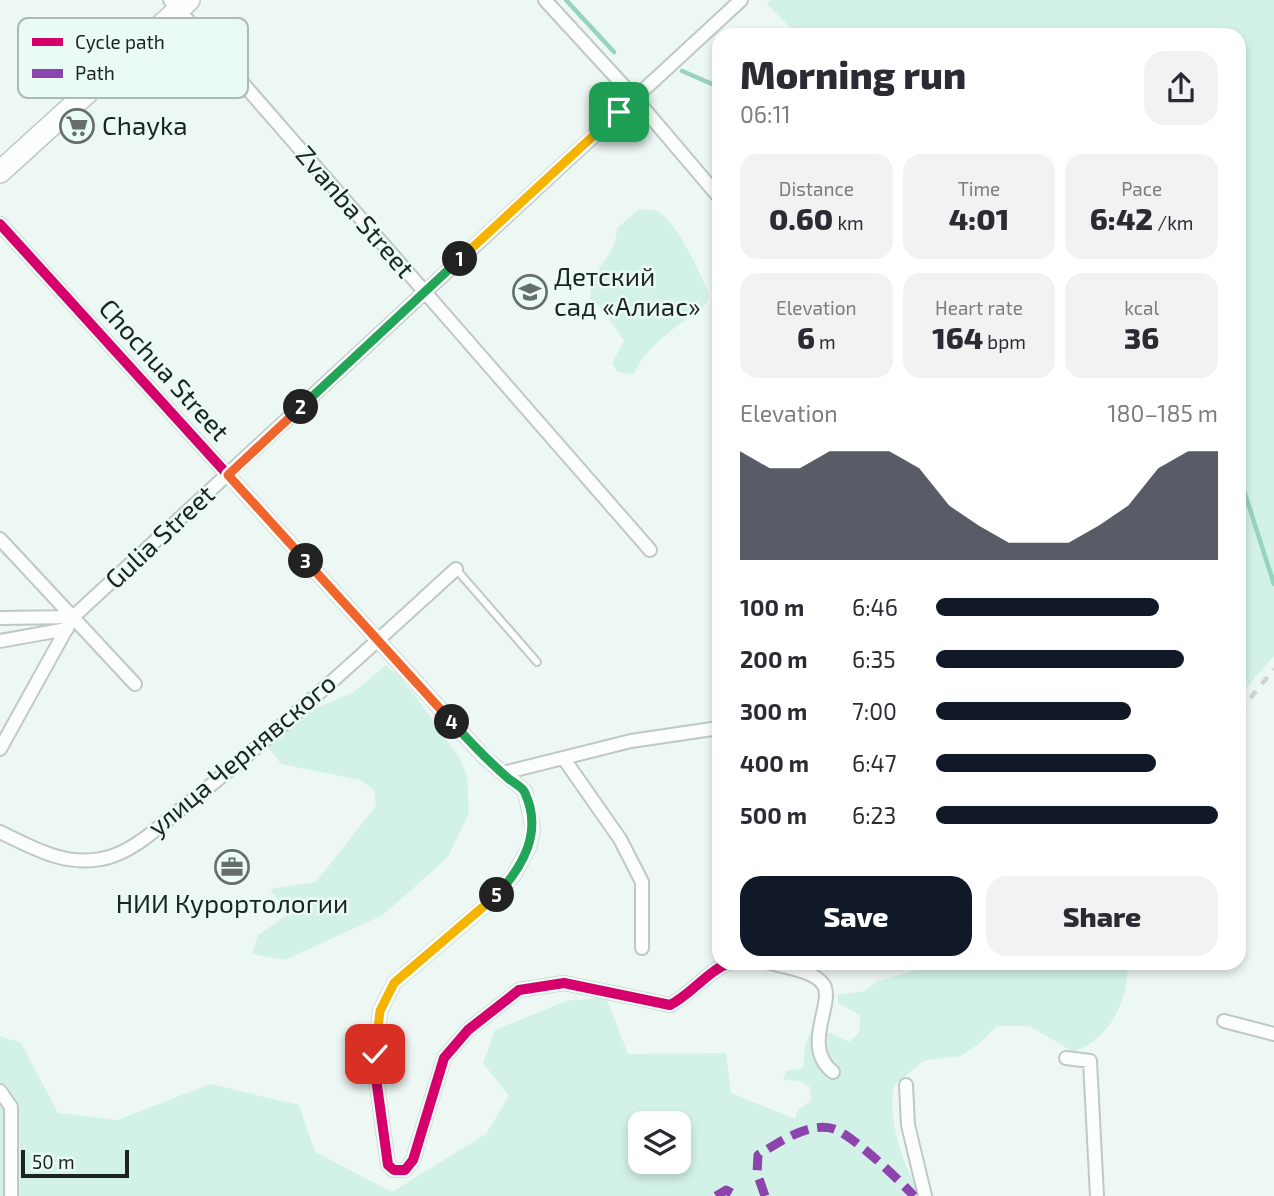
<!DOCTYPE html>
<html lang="en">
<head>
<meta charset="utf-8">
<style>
	body { margin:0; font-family:"Exo 2",sans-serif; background:#f2f2f3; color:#2b2b33; height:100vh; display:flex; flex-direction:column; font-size:26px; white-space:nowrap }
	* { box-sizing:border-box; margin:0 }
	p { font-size:23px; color:#7c7c81 }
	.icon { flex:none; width:38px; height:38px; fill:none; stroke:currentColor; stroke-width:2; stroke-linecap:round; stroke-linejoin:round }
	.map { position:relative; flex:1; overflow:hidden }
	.panel { position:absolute; left:712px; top:28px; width:534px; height:942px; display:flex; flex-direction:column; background:#fff; border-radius:21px; box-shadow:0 4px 10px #0003 }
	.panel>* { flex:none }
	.controls { position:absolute; left:628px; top:1111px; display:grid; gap:14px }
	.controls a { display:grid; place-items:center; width:63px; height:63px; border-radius:14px; background:#fff; box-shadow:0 4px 10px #0003; font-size:35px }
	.scale { position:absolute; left:21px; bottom:18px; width:108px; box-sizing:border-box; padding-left:7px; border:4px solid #1d2321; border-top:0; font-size:19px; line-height:24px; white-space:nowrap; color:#1d2321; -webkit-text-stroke:5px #e9fbf4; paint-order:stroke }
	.pin { position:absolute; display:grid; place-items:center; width:60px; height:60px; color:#fff; margin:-30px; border-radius:14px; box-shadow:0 4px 10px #0006 }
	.km { position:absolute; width:35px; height:35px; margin:-18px; border-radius:50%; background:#222; color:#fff; font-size:19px; line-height:35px; text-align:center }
	.round { display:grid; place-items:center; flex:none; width:74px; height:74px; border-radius:21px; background:#f2f2f3 }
	.headline { display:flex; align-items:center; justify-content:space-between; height:119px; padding:0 28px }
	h1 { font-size:38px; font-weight:800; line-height:52px }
	.stats { display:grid; grid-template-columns:repeat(3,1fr); gap:10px; height:119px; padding:7px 28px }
	.stats div { display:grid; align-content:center; border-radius:18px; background:#f2f2f3; text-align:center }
	.stats b { font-size:30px; font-weight:800 }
	.stats small { font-size:19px; font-weight:400 }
	.stats p { font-size:19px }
	.chart { height:196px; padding:14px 28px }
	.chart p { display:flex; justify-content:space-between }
	.chart svg { width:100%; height:126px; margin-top:7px; fill:#111827; opacity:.7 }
	.action { display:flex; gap:14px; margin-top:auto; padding:14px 28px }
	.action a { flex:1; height:80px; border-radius:21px; background:#111827; color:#fff; font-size:28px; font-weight:800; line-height:80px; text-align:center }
	.action a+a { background:#f2f2f3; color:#2b2b33 }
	ul { padding:0 28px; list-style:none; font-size:23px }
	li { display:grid; grid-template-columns:112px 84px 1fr; align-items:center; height:52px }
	li i { height:18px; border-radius:9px; background:#111827 }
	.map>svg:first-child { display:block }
	.green { fill:#d3f2e7; fill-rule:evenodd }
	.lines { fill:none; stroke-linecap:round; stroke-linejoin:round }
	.stream { stroke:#96d4c0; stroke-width:4.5 }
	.service-casing { stroke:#c0c8c5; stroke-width:10 }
	.minor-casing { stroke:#c0c8c5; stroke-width:16 }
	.trunk-casing { stroke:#c0c8c5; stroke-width:24 }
	.service { stroke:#fcfefd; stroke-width:6 }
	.minor { stroke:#fcfefd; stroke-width:12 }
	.trunk { stroke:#fcfefd; stroke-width:21 }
	.rail { stroke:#cfd2d1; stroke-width:4.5; stroke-dasharray:9 9; stroke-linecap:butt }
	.quiet { stroke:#8e44ad; stroke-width:9; stroke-dasharray:18 9; stroke-linecap:butt }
	.cycleway-casing { stroke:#e9fbf4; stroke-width:15 }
	.cycleway { stroke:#d6006c; stroke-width:10 }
	.split-1-casing { stroke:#fff; stroke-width:14 }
	.split-2-casing { stroke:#fff; stroke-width:14 }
	.split-3-casing { stroke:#fff; stroke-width:14 }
	.split-4-casing { stroke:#fff; stroke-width:14 }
	.split-5-casing { stroke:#fff; stroke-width:14 }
	.split-6-casing { stroke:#fff; stroke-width:14 }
	.split-1 { stroke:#f5b400; stroke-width:9 }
	.split-2 { stroke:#22a559; stroke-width:9 }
	.split-3 { stroke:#f0652b; stroke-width:9 }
	.split-4 { stroke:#f0652b; stroke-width:9 }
	.split-5 { stroke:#22a559; stroke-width:9 }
	.split-6 { stroke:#f5b400; stroke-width:9 }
	.labels { text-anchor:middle; stroke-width:5; stroke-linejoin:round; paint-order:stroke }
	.poi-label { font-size:26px; fill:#1d2321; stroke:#e9fbf4; text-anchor:start }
	.street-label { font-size:26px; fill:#1d2321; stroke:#e9fbf4 }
	.key { fill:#e9fbf4; stroke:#acbab5; stroke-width:2 }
	.key-label { font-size:19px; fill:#1d2321 }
</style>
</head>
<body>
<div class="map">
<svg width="1274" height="1196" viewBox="0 0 1274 1196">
	<rect width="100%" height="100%" fill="#edf7f3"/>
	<!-- green -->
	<path class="green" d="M 771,0 L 1274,0 L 1274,656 L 1239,696 L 1239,35 L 798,35 L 767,4 Z
		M 639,209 C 646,210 655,209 660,213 C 680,227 699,272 709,293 L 706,304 C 682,324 645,345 634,374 L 618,372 L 612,363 L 624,341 L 602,309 L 590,298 C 591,267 617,256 617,228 Z
		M 386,665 L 400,677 L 416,697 L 459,757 L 467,776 L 469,813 L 448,857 L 383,915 L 285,960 L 252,954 L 258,935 L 289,914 L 270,889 L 316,882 L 376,806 L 374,790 L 360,780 L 281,764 L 268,747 L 307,712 L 354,692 Z
		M 928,963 L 1128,963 C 1127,1003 1112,1036 1074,1052 L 1029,1026 L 997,1026 L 980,1043 L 961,1056 L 925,1060 L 894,1085 C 889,1113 896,1139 906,1166 C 911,1177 917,1184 919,1196 L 0,1196 L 0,1036 L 21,1043 L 58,1113 L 118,1120 L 210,1084 L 299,1105 L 315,1152 L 392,1192 L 486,1134 L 509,1096 L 483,1063 L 495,1030 L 566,1001 L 606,997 L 628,1054 L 726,1053 L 731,1093 L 795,1119 L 798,1110 L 811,1100 L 810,1087 L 798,1081 L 783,1080 L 786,1071 L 803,1068 L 805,1045 L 811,1032 L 831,1033 L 849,1042 L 859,1033 L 860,1015 L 838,1003 L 838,995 L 864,991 L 877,981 L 921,969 ZM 640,1124 L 679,1124 L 679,1162 L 640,1162 Z"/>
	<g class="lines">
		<!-- stream -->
		<path class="stream" d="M 566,0 L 614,52
			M 682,71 L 719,87
			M 1239,475 L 1274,584"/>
		<!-- service casing -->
		<g class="service-casing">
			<path id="service" d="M 456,569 L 537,662"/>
		</g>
		<!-- minor casing -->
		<g class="minor-casing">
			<path id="minor" d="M 170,0 L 650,550
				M 545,0 L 634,97 L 719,197
				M 0,224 L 485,758 L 525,791 L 533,829 L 529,847 L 514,875 L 492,900 L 394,983 L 380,1011 L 375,1071 L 388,1165 L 394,1170 L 405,1170 L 413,1160 L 444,1058 L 468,1030 L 519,990 L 564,983 L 670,1005 C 692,994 707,971 731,962
				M 0,539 L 135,684
				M 0,618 L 73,617
				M 0,641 L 67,629
				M 0,749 L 73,617 L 741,0
				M 564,759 L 620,839 L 642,882 L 642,948
				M 503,773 L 631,741 L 719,728
				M 0,832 C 33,848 64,866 101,859 C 132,854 162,824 186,805 C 280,731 368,649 456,569
				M 767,962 C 783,967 813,970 823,984 C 836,1002 800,1046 833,1072
				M 1224,1021 L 1274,1034
				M 1066,1058 L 1090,1061 L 1097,1196
				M 906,1085 L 908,1125 L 925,1196
				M 0,1091 L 11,1107 L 11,1196"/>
		</g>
		<!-- trunk casing -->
		<g class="trunk-casing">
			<path id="trunk" d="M 0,172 L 189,0"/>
		</g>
		<!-- service -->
		<use href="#service" class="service"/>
		<!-- minor -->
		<use href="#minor" class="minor"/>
		<!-- trunk -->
		<use href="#trunk" class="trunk"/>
		<!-- rail -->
		<path class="rail" d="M 1239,712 L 1274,669"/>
		<!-- quiet -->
		<path class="quiet" d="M 716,1196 L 726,1190 L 737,1196
			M 765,1196 L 757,1173 L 758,1155 C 778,1143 809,1121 834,1129 C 854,1136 899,1180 914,1196"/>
		<!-- cycleway casing -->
		<g class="cycleway-casing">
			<path id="cycleway" d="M 0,224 L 485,758 L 525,791 L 533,829 L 529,847 L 514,875 L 492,900 L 394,983 L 380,1011 L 375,1071 L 388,1165 L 394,1170 L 405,1170 L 413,1160 L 444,1058 L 468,1030 L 519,990 L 564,983 L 670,1005 C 692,994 707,971 731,962"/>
		</g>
		<!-- cycleway -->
		<use href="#cycleway" class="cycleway"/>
	</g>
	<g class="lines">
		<!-- split-1 casing -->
		<g class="split-1-casing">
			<path id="split-1" d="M 460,259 L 619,112"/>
		</g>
		<!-- split-2 casing -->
		<g class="split-2-casing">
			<path id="split-2" d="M 301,407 L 460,259"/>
		</g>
		<!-- split-3 casing -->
		<g class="split-3-casing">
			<path id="split-3" d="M 301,407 L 228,475 L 306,561"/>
		</g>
		<!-- split-4 casing -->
		<g class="split-4-casing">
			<path id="split-4" d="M 306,561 L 452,722"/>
		</g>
		<!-- split-5 casing -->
		<g class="split-5-casing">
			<path id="split-5" d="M 452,722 C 470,742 488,761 509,779 C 514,783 523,787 525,793 C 543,832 523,866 497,895"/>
		</g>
		<!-- split-6 casing -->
		<g class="split-6-casing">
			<path id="split-6" d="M 375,1054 L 380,1011 L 394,983 L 497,895"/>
		</g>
		<!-- split-1 -->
		<use href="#split-1" class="split-1"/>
		<!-- split-2 -->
		<use href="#split-2" class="split-2"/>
		<!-- split-3 -->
		<use href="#split-3" class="split-3"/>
		<!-- split-4 -->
		<use href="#split-4" class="split-4"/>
		<!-- split-5 -->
		<use href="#split-5" class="split-5"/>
		<!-- split-6 -->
		<use href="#split-6" class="split-6"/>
	</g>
	<!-- icons -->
	<defs>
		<g id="supermarket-ring" transform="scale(1.75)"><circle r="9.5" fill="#e9fbf4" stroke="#666d6a" stroke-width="1.5"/><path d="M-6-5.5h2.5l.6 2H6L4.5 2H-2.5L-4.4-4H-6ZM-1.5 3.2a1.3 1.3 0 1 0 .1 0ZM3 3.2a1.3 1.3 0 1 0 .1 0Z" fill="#666d6a"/></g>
		<g id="school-ring" transform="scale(1.75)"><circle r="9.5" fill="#e9fbf4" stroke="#666d6a" stroke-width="1.5"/><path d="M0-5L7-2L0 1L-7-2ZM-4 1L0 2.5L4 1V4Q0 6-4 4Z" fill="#666d6a"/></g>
		<g id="office-ring" transform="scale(1.75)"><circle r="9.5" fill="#e9fbf4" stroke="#666d6a" stroke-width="1.5"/><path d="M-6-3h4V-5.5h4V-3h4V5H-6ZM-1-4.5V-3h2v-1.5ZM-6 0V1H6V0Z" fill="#666d6a"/></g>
	</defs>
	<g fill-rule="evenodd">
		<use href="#supermarket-ring" x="77" y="126"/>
		<use href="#school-ring" x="530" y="292"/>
		<use href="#office-ring" x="232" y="867"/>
	</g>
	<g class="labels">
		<!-- poi labels -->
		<g class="poi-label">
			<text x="102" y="135">Chayka</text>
			<text x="554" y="286">Детский<tspan x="554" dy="30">сад «Алиас»</tspan></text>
			<text x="232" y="913" text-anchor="middle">НИИ Курортологии</text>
		</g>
		<!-- street labels -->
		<g class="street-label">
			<text transform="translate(355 212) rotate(49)" y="9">Zvanba Street</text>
			<text transform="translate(164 370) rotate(48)" y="9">Chochua Street</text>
			<text transform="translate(160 537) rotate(-43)" y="9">Gulia Street</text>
			<text transform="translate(242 755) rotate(-40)" y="9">улица Чернявского</text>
		</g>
	</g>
	<!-- legend -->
	<rect x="18" y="18" width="230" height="80" rx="10" class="key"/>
	<rect x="32" y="38" width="31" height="8" fill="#d6006c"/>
	<rect x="32" y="69" width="31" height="9" fill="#8e44ad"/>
	<g class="key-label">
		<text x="75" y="49">Cycle path</text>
		<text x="75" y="80">Path</text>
	</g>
</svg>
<div class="controls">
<a><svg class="icon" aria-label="layers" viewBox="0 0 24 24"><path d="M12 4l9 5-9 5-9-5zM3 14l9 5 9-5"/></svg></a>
</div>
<div class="scale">50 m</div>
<div class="pin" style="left:619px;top:112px;background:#1e9e55"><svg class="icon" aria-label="arrive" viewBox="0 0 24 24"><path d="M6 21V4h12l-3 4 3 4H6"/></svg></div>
<div class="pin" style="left:375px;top:1054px;background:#d93025"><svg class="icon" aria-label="check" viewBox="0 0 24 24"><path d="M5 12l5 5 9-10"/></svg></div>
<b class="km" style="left:460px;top:259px">1</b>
<b class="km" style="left:301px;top:407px">2</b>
<b class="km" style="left:306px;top:561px">3</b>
<b class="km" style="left:452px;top:722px">4</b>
<b class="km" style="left:497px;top:895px">5</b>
<section class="panel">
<div class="headline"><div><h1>Morning run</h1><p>06:11</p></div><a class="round"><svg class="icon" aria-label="share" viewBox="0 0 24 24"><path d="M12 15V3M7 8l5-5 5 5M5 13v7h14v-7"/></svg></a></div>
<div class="stats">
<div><p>Distance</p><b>0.60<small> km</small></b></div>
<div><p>Time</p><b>4:01</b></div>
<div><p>Pace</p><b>6:42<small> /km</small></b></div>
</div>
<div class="stats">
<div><p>Elevation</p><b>6<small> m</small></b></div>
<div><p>Heart rate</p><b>164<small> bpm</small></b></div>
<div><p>kcal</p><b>36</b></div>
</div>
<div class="chart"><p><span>Elevation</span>180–185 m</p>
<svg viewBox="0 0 160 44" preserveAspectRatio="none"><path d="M0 44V6L10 12L20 12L30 6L40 6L50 6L60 12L70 25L80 32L90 38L100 38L110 38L120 32L130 25L140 12L150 6L160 6V44z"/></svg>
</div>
<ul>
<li><b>100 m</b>6:46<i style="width:79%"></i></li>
<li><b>200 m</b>6:35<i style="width:88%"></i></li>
<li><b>300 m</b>7:00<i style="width:69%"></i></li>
<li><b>400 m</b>6:47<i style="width:78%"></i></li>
<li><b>500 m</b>6:23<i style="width:100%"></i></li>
</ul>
<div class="action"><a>Save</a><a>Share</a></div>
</section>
</div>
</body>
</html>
